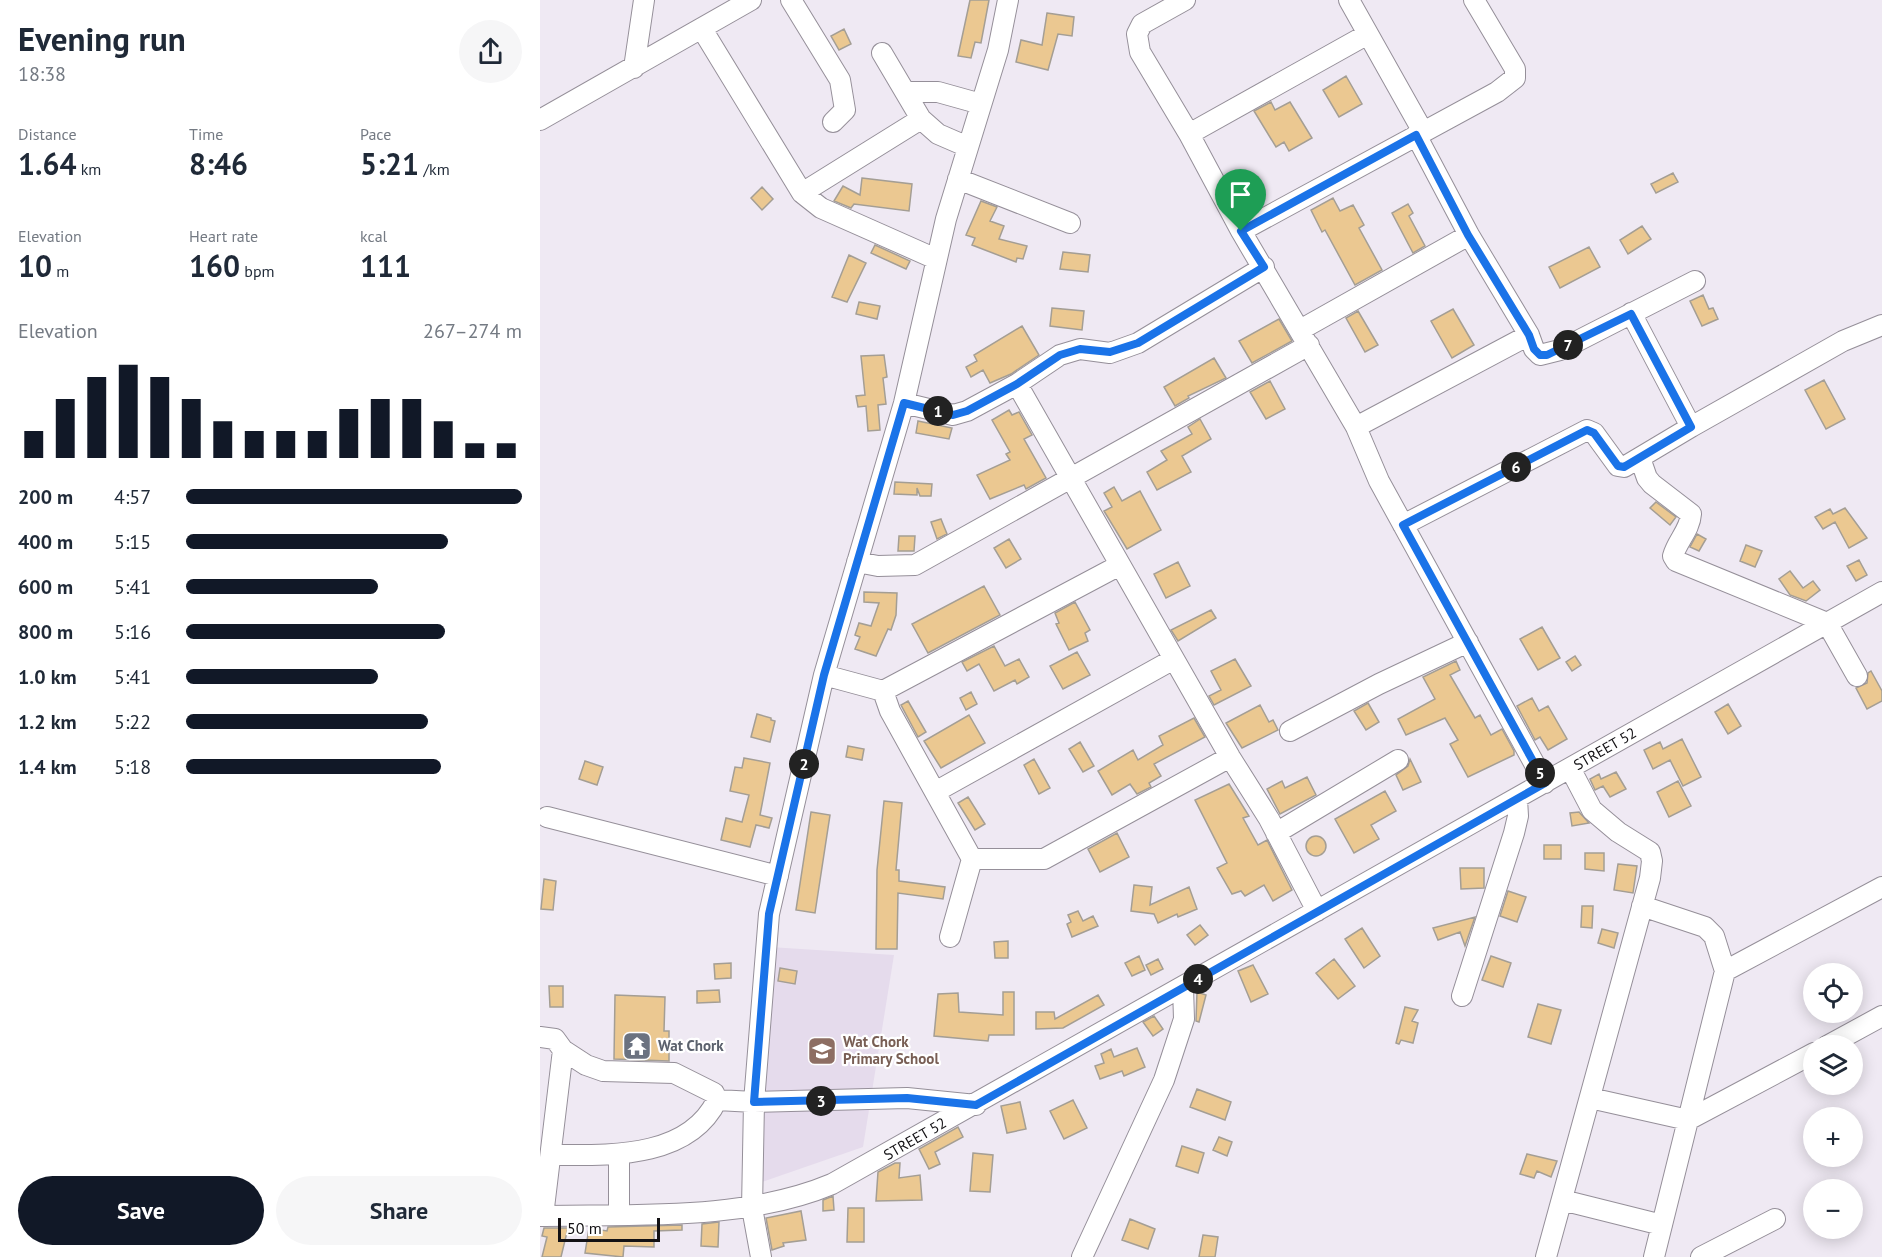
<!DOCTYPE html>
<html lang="en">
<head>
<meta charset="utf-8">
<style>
	body { margin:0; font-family:"PT Sans",sans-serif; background:#f6f6f7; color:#1f2937; height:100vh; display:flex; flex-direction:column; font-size:22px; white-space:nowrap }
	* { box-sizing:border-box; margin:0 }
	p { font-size:20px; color:#747a83 }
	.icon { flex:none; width:33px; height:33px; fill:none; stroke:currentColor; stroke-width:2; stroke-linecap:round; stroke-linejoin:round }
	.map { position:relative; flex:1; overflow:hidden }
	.side { display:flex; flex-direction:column; background:#fff; width:540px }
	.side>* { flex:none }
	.fabs { position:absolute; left:1263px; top:963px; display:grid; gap:12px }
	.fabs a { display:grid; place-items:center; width:60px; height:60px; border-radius:50%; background:#fff; box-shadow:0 3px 15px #0003; font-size:30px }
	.scale { position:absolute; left:18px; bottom:15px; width:102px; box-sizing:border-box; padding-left:6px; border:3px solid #131114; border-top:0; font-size:16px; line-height:21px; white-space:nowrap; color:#131114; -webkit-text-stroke:4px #fff; paint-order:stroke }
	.pin { position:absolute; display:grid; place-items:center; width:51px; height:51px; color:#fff; margin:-62px -26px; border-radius:50% 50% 50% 0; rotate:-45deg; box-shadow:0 0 6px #0007 }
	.pin .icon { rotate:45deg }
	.km { position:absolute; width:30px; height:30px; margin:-15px; border-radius:50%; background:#222; color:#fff; font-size:16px; line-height:30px; text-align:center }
	.round { display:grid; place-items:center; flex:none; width:63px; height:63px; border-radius:32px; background:#f6f6f7 }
	.headline { display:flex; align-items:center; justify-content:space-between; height:102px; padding:0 18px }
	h1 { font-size:33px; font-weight:600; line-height:45px }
	.stats { display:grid; grid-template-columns:repeat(3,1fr); gap:9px; height:102px; padding:6px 18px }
	.stats div { display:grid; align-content:center }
	.stats b { font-size:30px; font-weight:600 }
	.stats small { font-size:16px; font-weight:400 }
	.stats p { font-size:16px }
	.chart { height:168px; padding:12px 18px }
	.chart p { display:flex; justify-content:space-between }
	.chart svg { width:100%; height:108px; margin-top:6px; stroke:#111827; stroke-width:6 }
	.cta { display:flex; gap:12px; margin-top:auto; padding:12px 18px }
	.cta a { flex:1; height:69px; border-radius:36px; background:#111827; color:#fff; font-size:24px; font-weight:600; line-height:69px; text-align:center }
	.cta a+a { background:#f6f6f7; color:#1f2937 }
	ul { padding:0 18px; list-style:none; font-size:20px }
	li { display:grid; grid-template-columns:96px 72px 1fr; align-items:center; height:45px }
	li i { height:15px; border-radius:8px; background:#111827 }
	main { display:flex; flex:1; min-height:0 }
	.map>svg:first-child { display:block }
	.built { fill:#e5dbec }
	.building { fill:#ebc891; stroke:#a49e94; stroke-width:1.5 }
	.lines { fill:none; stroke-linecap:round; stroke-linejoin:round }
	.minor-casing { stroke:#958f99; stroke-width:22 }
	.minor { stroke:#fff; stroke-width:20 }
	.route-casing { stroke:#fff; stroke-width:12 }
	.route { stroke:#1a73e8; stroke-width:8 }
	.labels { text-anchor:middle; stroke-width:4.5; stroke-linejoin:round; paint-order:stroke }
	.street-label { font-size:15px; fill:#131114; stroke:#fff }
	.education-label { font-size:15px; font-weight:bold; fill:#785e54; stroke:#fff; text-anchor:start }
	.worship-label { font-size:15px; font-weight:bold; fill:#5b616d; stroke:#fff; text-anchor:start }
</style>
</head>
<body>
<main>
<section class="side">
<div class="headline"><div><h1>Evening run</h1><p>18:38</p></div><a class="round"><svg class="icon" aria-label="share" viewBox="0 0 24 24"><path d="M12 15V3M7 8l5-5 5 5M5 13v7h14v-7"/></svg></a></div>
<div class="stats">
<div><p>Distance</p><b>1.64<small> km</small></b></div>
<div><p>Time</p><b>8:46</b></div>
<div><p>Pace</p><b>5:21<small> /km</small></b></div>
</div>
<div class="stats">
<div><p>Elevation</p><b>10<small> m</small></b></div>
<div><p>Heart rate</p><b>160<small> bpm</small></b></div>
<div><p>kcal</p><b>111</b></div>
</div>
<div class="chart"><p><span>Elevation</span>267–274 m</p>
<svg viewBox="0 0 160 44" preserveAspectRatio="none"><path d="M5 44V33M15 44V20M25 44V11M35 44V6M45 44V11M55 44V20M65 44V29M75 44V33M85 44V33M95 44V33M105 44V24M115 44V20M125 44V20M135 44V29M145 44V38M155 44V38"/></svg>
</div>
<ul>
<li><b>200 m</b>4:57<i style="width:100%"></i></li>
<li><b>400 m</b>5:15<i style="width:78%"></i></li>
<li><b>600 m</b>5:41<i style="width:57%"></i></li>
<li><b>800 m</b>5:16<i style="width:77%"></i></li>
<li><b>1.0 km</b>5:41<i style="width:57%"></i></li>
<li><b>1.2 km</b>5:22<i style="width:72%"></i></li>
<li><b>1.4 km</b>5:18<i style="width:76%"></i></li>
</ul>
<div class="cta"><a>Save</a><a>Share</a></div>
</section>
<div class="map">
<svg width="1342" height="1257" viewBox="0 0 1342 1257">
	<rect width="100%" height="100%" fill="#efe9f3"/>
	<!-- built -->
	<path class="built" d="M 230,947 L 354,955 L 323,1147 L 222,1182 Z"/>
	<!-- building -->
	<path class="building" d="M 430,0 L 449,0 L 441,43 L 435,42 L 431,58 L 418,56 Z
		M 507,13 L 534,17 L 532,36 L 518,34 L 508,70 L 476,62 L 481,40 L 502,45 Z
		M 304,29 L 311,44 L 299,50 L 291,36 Z
		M 806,76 L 822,104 L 799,117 L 783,90 Z
		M 731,102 L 735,110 L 750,102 L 772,138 L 749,151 L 744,142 L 736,147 L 714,111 Z
		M 1133,173 L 1138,182 L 1116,193 L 1111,184 Z
		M 322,178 L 372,184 L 369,211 L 314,204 L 311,208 L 294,201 L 303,186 L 320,195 Z
		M 222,187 L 233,199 L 222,210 L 211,198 Z
		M 793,198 L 800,211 L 813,205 L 824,225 L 819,228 L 842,270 L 815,285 L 785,230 L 782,232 L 771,210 Z
		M 441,201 L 457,207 L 450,221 L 464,226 L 459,239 L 487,246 L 483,259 L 477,258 L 476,262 L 432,245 L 435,238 L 426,235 Z
		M 868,204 L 873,213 L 869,216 L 885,246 L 873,253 L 852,213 Z
		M 1102,226 L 1111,239 L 1088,254 L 1080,240 Z
		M 335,245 L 370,261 L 366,269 L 331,253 Z
		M 1049,247 L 1060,267 L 1020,288 L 1009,267 Z
		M 523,252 L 550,255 L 548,272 L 520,269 Z
		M 309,255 L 326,263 L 307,302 L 292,297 Z
		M 1163,295 L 1169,309 L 1173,308 L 1178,319 L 1162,326 L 1150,301 Z
		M 319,302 L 340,306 L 337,319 L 316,314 Z
		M 512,308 L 544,311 L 542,330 L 510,326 Z
		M 913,309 L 934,345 L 912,358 L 891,321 Z
		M 818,311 L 838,345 L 825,352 L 806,318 Z
		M 739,319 L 752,341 L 712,363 L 699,341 Z
		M 482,326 L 499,355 L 471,374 L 450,383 L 443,370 L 431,377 L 426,367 L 437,361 L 434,355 Z
		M 344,355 L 347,377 L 343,378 L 346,404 L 338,405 L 340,430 L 328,431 L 326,406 L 318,407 L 316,396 L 325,395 L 321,356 Z
		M 674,358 L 686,378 L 648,396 L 649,398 L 635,406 L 624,387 Z
		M 1284,380 L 1305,419 L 1286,429 L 1265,390 Z
		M 730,381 L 745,409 L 726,419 L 710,392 Z
		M 469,410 L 472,415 L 479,412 L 492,435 L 484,439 L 506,478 L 486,489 L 484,485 L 450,499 L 437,475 L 470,460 L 466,454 L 470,452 L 452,420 Z
		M 660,419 L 671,439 L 642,456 L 651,472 L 617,490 L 607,472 L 627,460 L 621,451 L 652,434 L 648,427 Z
		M 378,421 L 412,428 L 409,439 L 376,433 Z
		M 355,482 L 392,484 L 391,496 L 380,496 L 377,488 L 377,495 L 354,494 Z
		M 574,487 L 582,501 L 600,491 L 621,530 L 587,549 L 564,511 L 572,507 L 564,493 Z
		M 1116,502 L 1136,517 L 1130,525 L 1110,508 Z
		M 1305,508 L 1327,538 L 1309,548 L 1295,522 L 1283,529 L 1275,517 L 1290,509 L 1293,514 Z
		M 401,519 L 407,534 L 397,539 L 391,522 Z
		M 1157,534 L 1166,539 L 1159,551 L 1150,547 Z
		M 359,536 L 375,536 L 374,551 L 358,551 Z
		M 469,539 L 481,559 L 466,568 L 454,548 Z
		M 1206,545 L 1222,551 L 1215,567 L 1200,561 Z
		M 1319,560 L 1327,575 L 1316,581 L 1307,566 Z
		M 638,562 L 650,586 L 626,598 L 614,574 Z
		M 1250,571 L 1263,588 L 1273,581 L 1280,590 L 1266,601 L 1250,595 L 1239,579 Z
		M 444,586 L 460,615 L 388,653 L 372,624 Z
		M 324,592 L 357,593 L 356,615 L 351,630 L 348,629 L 336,656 L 315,649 L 320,637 L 315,635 L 319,623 L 331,626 L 339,603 L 324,602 Z
		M 535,602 L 550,630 L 545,633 L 548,641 L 529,650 L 516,624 L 519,623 L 515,613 Z
		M 671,610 L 676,618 L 638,641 L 631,630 Z
		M 1002,627 L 1020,658 L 998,670 L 980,639 Z
		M 454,646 L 465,666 L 479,659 L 489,677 L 477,684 L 475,680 L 454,691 L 439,664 L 427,671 L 422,662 Z
		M 537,652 L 550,675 L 523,689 L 510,666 Z
		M 1035,656 L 1041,665 L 1032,671 L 1026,662 Z
		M 695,659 L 711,686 L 674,705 L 669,696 L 681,690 L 671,671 Z
		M 916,661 L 920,670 L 910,675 L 935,718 L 940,715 L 951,735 L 962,729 L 974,751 L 974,755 L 928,777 L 910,744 L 918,740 L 905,718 L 866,735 L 858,719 L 895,699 L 883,677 Z
		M 1331,671 L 1342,691 L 1342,701 L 1327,709 L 1316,688 L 1327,683 L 1328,673 Z
		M 431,692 L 437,704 L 426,710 L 420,698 Z
		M 992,698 L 999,711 L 1008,706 L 1027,739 L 1008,750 L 1000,737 L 995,740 L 977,706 Z
		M 368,701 L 386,732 L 378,737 L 361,705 Z
		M 828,703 L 839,722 L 826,730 L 814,711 Z
		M 1188,704 L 1201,726 L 1188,734 L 1175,712 Z
		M 720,705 L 729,722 L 733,720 L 738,730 L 702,748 L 686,723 Z
		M 217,714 L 231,718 L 231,720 L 235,721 L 230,742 L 211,737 Z
		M 429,715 L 445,743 L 401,768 L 384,741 Z
		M 654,718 L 665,737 L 614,764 L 621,776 L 609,783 L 611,787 L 597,794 L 590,784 L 572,795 L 558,771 L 593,750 L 598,760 L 623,745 L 619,736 Z
		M 1142,739 L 1161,777 L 1143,786 L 1130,760 L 1113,769 L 1104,750 L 1120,742 L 1123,749 Z
		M 540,742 L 554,766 L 543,772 L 529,749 Z
		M 308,746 L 324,749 L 322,760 L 306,757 Z
		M 204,758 L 230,763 L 220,815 L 232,818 L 229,828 L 216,825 L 210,847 L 181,840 L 186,818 L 202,822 L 209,795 L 190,791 L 195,767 L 202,768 Z
		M 494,759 L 510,788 L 499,794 L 484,765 Z
		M 870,759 L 881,782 L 863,790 L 856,775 L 868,766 Z
		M 45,761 L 63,767 L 57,785 L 39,779 Z
		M 1076,772 L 1086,789 L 1070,797 L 1063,786 L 1055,790 L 1050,779 L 1059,774 L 1061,779 Z
		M 767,777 L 776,795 L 740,814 L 727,789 L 742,781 L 745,788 Z
		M 1138,781 L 1151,806 L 1129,817 L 1117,792 Z
		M 689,784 L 709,816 L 703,818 L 718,845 L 727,840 L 752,890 L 733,901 L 724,885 L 705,896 L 701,891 L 692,894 L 677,868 L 687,863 L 655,800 Z
		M 845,791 L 856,811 L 831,825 L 839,839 L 814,853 L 795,819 Z
		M 428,797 L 445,824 L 435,830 L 418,803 Z
		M 344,801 L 362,803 L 356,870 L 359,870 L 359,881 L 405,887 L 403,899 L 358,893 L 357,949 L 336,949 L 337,870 Z
		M 271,812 L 290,815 L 275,913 L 256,910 Z
		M 1039,812 L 1049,823 L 1032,826 L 1030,813 Z
		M 577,833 L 589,857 L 560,872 L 548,849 Z
		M766 846a10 10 0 1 1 20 0a10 10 0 1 1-20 0Z
		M 1004,845 L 1021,845 L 1021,859 L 1004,859 Z
		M 1045,853 L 1064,853 L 1064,871 L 1045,869 Z
		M 1078,864 L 1097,866 L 1093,893 L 1074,890 Z
		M 920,868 L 944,868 L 944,888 L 921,889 Z
		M 4,879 L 16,881 L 13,910 L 1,909 Z
		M 594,885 L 612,887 L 610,905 L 649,887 L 657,909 L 638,917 L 637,914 L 618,923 L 614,914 L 591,911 Z
		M 968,891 L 986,897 L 977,922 L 960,916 Z
		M 1042,906 L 1053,906 L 1052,928 L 1041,927 Z
		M 538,911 L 543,921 L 553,916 L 558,926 L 532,937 L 527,924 L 531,922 L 528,915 Z
		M 935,917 L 925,946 L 920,932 L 898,940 L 893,928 Z
		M 660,925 L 668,935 L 655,945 L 647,935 Z
		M 822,928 L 840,956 L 824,968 L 805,939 Z
		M 1062,929 L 1078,933 L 1074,948 L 1058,943 Z
		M 468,941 L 468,958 L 455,958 L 454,942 Z
		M 599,956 L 605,970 L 592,976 L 585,963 Z
		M 951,956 L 971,963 L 963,987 L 942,980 Z
		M 618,959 L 623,969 L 611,975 L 606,965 Z
		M 794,959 L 815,986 L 798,999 L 776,973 Z
		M 191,963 L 191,978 L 175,979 L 174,964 Z
		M 713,965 L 728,994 L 711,1002 L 698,971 Z
		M 240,968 L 257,971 L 255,984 L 238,981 Z
		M 9,986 L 23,986 L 23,1007 L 10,1007 Z
		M 179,990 L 180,1002 L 157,1003 L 157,991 Z
		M 463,992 L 474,992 L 474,1035 L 449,1035 L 448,1041 L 394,1036 L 398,994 L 418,993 L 419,1012 L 463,1015 Z
		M 657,992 L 666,995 L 659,1022 L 656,1021 Z
		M 75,995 L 125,997 L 124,1031 L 129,1031 L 129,1061 L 74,1059 Z
		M 558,995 L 564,1005 L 523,1028 L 496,1029 L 496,1012 L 514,1012 L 515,1019 Z
		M 998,1004 L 1021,1010 L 1011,1044 L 988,1037 Z
		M 865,1007 L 878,1010 L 872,1021 L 878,1023 L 873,1043 L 861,1040 L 859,1044 L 856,1043 Z
		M 614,1016 L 623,1029 L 613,1036 L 603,1022 Z
		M 597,1048 L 605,1067 L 584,1076 L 582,1071 L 560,1079 L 555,1066 L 564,1063 L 561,1054 L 571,1049 L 574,1057 Z
		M 657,1089 L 691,1102 L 685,1120 L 650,1107 Z
		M 533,1100 L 547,1128 L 524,1139 L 510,1111 Z
		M 480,1102 L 486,1129 L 467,1133 L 461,1106 Z
		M 418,1127 L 423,1137 L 395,1152 L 400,1164 L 389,1169 L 379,1149 Z
		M 679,1137 L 692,1142 L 687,1156 L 673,1150 Z
		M 642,1146 L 664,1153 L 658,1173 L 636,1166 Z
		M 433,1153 L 453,1155 L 450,1192 L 430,1191 Z
		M 987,1154 L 1017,1161 L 1011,1177 L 997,1171 L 994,1178 L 980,1174 Z
		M 355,1163 L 360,1163 L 359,1178 L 380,1175 L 382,1200 L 336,1201 L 338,1172 Z
		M 293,1196 L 294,1210 L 283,1211 L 283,1200 Z
		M 308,1208 L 324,1208 L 324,1242 L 307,1242 Z
		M 261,1211 L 266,1240 L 243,1243 L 244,1246 L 232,1250 L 226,1218 Z
		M 590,1219 L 615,1229 L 608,1249 L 582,1240 Z
		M 179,1222 L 178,1247 L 161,1246 L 162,1224 Z
		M 142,1225 L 142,1230 L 114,1231 L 114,1247 L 84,1246 L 83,1257 L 45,1253 L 49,1228 L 67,1231 L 68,1227 Z
		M 4,1228 L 28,1228 L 21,1257 L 2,1257 L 7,1237 L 2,1236 Z
		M 663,1235 L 678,1237 L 675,1257 L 659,1257 Z"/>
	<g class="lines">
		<!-- minor casing -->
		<g class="minor-casing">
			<path id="minor" d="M 251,0 L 300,80 L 305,110 L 293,122
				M 645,0 L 602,24 L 597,34 L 600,52 L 649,134 L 701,231 L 816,427 L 839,481 L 1005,783
				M 809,0 L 882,130
				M 162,29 L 262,193 L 281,208 L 396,259
				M 342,53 L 381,119 L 398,134 L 428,147
				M 94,68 L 104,0
				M 366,92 L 398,92 L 441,104
				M 0,120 L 211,0
				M 649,134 L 828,34
				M 876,135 L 929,235 L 989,335 L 994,349 L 1000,355 L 1020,350 L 1155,281
				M 418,179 L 530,223
				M 262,193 L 381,119
				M 701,231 L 957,92 L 975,78 L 975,69 L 934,0
				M 1091,313 L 1151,427 L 1303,341 L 1342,325
				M 760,330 L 929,235
				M 477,384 L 690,757 L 729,819 L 777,911
				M 364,403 L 413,415 L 427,411 L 477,384 L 520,355 L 540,349 L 570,353 L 598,343 L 724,267
				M 816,427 L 989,335
				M 1100,458 L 1107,478 L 1112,484 L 1151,514 C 1150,530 1137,541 1133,556 L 1136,561 L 1287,623 L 1317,676
				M 863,525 L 1047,430 L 1054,433 L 1078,466 L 1084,467 L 1151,427
				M 317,562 L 338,566 L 375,565 L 769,345
				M 284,675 L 343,691 L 580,565
				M 343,691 L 350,711 L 432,859
				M 750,731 L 839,684 L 928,642
				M 395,792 L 634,659
				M 7,817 L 238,876
				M 736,833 L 858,760
				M 432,859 L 504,859 L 690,757
				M 1102,906 L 1165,927 L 1174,936 L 1185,971 L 1114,1257
				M 410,937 L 432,859
				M 1185,971 L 1342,887
				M 922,996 L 974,833 L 978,816 L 977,799
				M 0,1037 L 15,1039 L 23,1050 L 3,1216
				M 1287,1046 L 1342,1016
				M 1050,1098 L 1148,1120 L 1274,1053
				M 177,1100 L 214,1102 L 367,1098 L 436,1105
				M 79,1154 L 79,1215
				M 11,1155 C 66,1155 148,1160 177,1100 L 174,1093 L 134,1073 L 63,1071 L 46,1065 L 23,1050
				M 1022,1200 L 1122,1225
				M 0,1216 C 95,1214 204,1221 292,1184 L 1342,592
				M 221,1257 L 212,1208 L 214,1102 L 229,914 L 284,675 L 364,403 L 406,219 L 458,50 L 468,0
				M 542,1257 L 624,1080 L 644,1019 L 643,987
				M 1006,1257 L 1110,878 L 1112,861 L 1110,852 L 1078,832 L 1052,810 L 1030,768
				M 1161,1257 L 1235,1219"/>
		</g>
		<!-- minor -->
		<use href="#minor" class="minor"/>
	</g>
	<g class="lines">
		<!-- route casing -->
		<g class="route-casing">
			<path id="route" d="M 876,135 L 928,235 L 989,335 L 994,349 L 1000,355 L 1007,355 L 1091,314 L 1151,427 L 1084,467 L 1078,466 L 1054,433 L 1047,430 L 863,525 L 1005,783 L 436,1105 L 367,1098 L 214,1102 L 229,914 L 284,675 L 364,403 L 413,415 L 427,411 L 477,384 L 520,355 L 540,349 L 570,352 L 598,343 L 724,267 L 701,231 Z"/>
		</g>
		<!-- route -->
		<use href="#route" class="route"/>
	</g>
	<!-- icons -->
	<defs>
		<g id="temple-square" transform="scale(1.5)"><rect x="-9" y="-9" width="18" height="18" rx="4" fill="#6b7280" stroke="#fff"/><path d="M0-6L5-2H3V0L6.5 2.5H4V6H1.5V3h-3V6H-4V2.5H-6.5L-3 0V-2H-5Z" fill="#fff"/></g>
		<g id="school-square" transform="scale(1.5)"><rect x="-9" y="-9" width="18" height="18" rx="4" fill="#8d6e63" stroke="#fff"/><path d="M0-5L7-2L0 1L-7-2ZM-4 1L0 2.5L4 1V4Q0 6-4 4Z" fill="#fff"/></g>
	</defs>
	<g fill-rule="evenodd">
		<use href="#temple-square" x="97" y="1046"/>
		<use href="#school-square" x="282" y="1051"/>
	</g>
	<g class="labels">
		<!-- street labels -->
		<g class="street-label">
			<text transform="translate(1065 749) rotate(-30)" y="5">STREET 52</text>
			<text transform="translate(375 1139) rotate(-30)" y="5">STREET 52</text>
		</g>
		<!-- education labels -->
		<g class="education-label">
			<text x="303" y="1047">Wat Chork<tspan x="303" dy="17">Primary School</tspan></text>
		</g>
		<!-- worship labels -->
		<g class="worship-label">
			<text x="118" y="1051">Wat Chork</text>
		</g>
	</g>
</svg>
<div class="fabs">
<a><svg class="icon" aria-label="locate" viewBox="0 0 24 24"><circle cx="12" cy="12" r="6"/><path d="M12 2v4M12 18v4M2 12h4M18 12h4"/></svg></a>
<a><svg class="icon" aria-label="layers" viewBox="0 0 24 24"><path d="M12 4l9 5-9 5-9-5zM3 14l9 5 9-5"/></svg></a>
<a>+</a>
<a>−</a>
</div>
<div class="scale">50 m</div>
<div class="pin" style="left:701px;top:231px;background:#1e9e55"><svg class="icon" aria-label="arrive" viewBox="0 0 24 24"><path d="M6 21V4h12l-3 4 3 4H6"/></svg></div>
<b class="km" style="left:398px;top:411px">1</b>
<b class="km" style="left:264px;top:764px">2</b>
<b class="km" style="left:281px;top:1101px">3</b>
<b class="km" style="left:658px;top:979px">4</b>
<b class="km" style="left:1000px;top:773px">5</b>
<b class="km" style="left:976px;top:467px">6</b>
<b class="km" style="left:1028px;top:345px">7</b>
</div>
</main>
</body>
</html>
